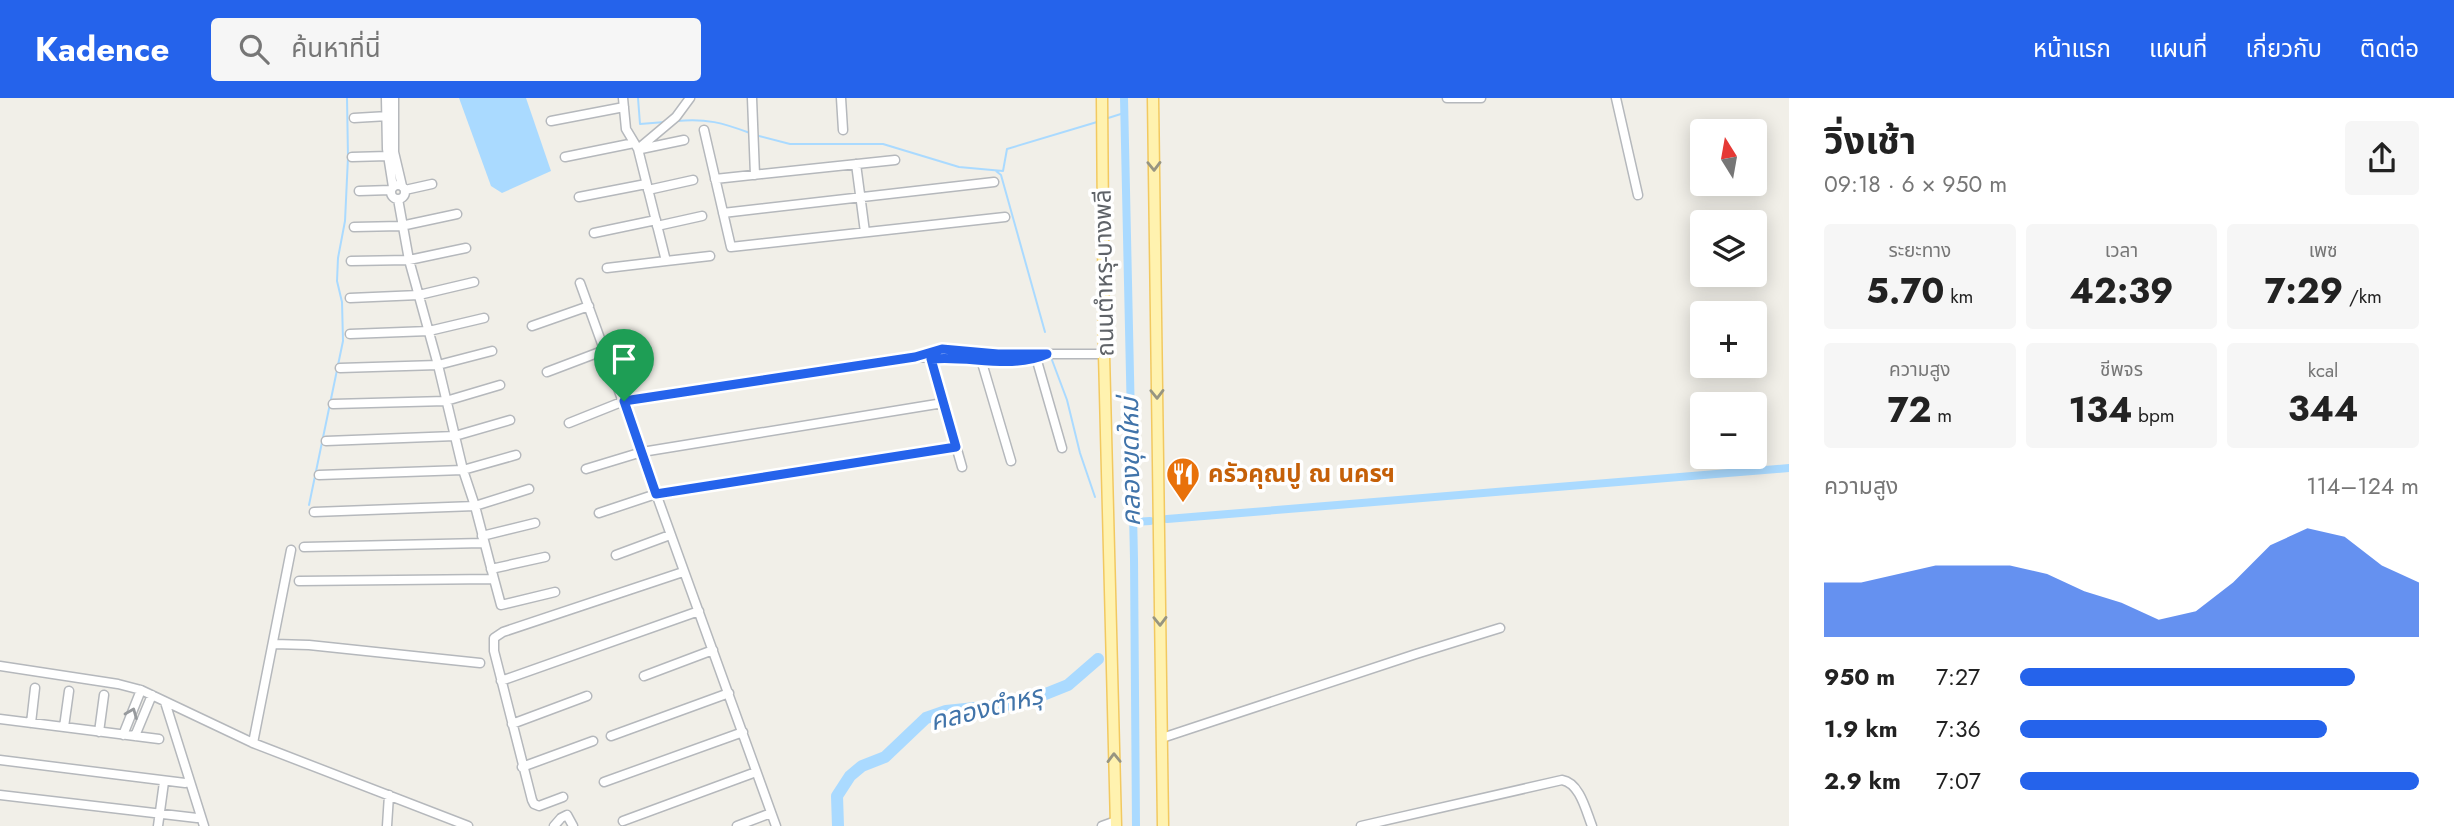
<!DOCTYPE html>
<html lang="th">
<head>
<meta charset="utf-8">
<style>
	body { margin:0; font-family:Jost,"Noto Sans Thai",sans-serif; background:#f6f6f6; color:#222; height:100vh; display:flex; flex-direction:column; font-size:26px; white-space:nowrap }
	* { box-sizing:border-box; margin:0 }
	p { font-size:23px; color:#767676 }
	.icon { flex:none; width:38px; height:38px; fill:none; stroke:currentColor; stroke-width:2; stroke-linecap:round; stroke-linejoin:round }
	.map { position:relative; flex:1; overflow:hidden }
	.sheet { display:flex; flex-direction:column; background:#fff; width:665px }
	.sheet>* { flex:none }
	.needle { width:46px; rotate:349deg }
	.fabs { position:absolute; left:1690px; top:21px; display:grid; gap:14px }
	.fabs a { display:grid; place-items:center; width:77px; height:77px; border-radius:7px; background:#fff; box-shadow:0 4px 18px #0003; font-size:35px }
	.pin { position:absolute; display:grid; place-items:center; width:60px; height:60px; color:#fff; margin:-72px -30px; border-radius:50% 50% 50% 0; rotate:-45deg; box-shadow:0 0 7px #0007 }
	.pin .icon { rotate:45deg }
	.round { display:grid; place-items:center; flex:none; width:74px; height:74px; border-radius:7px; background:#f6f6f6 }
	.overview { display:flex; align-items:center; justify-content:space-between; height:119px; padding:0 35px }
	h1 { font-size:38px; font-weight:700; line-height:52px }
	.stats { display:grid; grid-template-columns:repeat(3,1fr); gap:10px; height:119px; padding:7px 35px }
	.stats div { display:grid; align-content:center; border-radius:7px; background:#f6f6f6; text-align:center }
	.stats b { font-size:35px; font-weight:700 }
	.stats small { font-size:19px; font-weight:400 }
	.stats p { font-size:19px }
	.chart { height:196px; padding:14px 35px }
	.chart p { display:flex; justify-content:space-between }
	.chart svg { width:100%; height:126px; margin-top:7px; fill:#2563eb; opacity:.7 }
	ul { padding:0 35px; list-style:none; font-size:23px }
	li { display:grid; grid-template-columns:112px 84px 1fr; align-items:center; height:52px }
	li i { height:18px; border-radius:9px; background:#2563eb }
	header { display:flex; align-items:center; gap:42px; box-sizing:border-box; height:98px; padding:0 35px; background:#2563eb; color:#fff }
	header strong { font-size:33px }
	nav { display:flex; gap:38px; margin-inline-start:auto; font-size:24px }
	.search { width:490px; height:63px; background:#f6f6f6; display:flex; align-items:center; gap:18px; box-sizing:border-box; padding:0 24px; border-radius:7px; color:#767676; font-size:26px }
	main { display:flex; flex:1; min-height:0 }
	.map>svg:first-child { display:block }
	.water { fill:#aadaff }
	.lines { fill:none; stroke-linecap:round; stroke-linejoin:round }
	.stream { stroke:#aadaff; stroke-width:2 }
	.canal { stroke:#aadaff; stroke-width:8 }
	.river { stroke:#aadaff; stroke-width:12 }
	.minor-casing { stroke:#b5b8bc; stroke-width:11 }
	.major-casing { stroke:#f2c960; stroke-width:13 }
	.minor { stroke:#fff; stroke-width:8 }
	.major { stroke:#fff2af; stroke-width:10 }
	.oneway { stroke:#979581 }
	.oneway2 { stroke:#979a9d }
	.route-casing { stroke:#fff; stroke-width:14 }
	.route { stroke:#2563eb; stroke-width:9 }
	.labels { text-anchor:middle; stroke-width:7; stroke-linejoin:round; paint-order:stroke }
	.street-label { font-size:24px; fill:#5f6368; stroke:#fff }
	.food-label { font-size:24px; font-weight:bold; fill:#c56008; stroke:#fff; text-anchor:start }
	.water-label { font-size:26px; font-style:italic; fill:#4174aa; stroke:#fff }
</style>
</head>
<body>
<header>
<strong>Kadence</strong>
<div class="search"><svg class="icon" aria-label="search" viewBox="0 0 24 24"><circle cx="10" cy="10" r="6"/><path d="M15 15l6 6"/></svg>ค้นหาที่นี่</div>
<nav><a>หน้าแรก</a><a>แผนที่</a><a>เกี่ยวกับ</a><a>ติดต่อ</a></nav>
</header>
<main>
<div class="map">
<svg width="1789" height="728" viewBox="0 0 1789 728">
	<rect width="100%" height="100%" fill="#f1efe8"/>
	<!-- water -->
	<path class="water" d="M 459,0 L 526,0 L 551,73 L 502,95 L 491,88 Z"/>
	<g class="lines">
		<!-- stream -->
		<path class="stream" d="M 638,0 L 640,26 L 665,24
			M 1105,21 L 1124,15
			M 677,23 C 706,20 723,25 750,35
			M 755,37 L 790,46 L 883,46 L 959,69 L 1003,73 L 1007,51 L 1097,24
			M 996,73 L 1001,77 L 1045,234
			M 1052,262 L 1067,302 L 1080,355 L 1095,399
			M 338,267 L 343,243 L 342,204 L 337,183 L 338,160 L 345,123 L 348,59 L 347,0
			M 309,407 L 337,272"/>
		<!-- canal -->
		<path class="canal" d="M 1124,0 L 1134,461 L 1136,728
			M 1167,421 L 1789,370
			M 1134,424 L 1150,423"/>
		<!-- river -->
		<path class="river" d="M 838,728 L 837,698 L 850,678 L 862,668 L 885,659 L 926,620 L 946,613 L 1023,605 L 1068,587 L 1098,561"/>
		<!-- minor casing -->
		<g class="minor-casing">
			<path id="minor" d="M 386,0 L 387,51 L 393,89
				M 394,0 L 394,54 L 402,88
				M 752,0 L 755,77
				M 841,0 L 843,32
				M 1447,0 L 1481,0
				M 1616,0 L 1638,97
				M 354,20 L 388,18
				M 551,23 L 624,9
				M 704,32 L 731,149 L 1005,119
				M 638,51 L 676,19 L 690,0
				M 641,51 L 684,42
				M 352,59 L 388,58
				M 565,59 L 634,45
				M 856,66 L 865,134
				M 715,81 L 895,62
				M391 94a7 7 0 1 1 14 0a7 7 0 1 1-14 0Z
				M 405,92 L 432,86
				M 648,92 L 693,82
				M 359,93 L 391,92
				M 579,99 L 646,86
				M 723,115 L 994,84
				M 657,128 L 702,118
				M 354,129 L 401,128 L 457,116
				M 594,135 L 656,122
				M 351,163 L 409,162 L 466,150
				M 666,163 L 710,158
				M 607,170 L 666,163 L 638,51 L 626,31 L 623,0
				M 580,185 L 776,728
				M 350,200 L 419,197 L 474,184
				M 532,228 L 589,208
				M 350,236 L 429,233 L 484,220
				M 1035,256 L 1062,350
				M 930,257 L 962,369
				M 980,258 L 1011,363
				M 918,259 C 931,261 944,258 957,259 C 985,262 1016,269 1044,258
				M 340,270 L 438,267 L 492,253
				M 547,274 L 605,252
				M 333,306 L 446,303 L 500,287
				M 569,325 L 624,303 L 915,259 L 942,251 L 998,256 L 1104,256
				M 326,343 L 455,338 L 510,322
				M 586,371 L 642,354 L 943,305
				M 319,377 L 463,372 L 516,357
				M 314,414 L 475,408 L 529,391
				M 599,415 L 656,396 L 956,349
				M 482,438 L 535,425
				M 304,449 L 483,445
				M 616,457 L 670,437
				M 491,471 L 545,459
				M 494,481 L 501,507 L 555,494
				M 299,483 L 494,481 L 475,408 L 463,372 L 438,267 L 409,162 L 398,101
				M 274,546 L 309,547 L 480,565
				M 0,568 L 118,586 L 141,592 L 253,645 L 468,728
				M 644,578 L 713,552
				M 501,583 L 699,513
				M 165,604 L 204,728
				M 0,621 L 159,641
				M 31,625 L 35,590
				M 512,626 L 587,598
				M 64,629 L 69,593
				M 99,634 L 104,597
				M 123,637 L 141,592
				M 135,638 L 152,597
				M 611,638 L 729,595
				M 1162,640 L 1416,556 L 1500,530
				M 253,645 L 291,452
				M 0,662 L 185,685
				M 522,669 L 593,643
				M 604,684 L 743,634
				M 0,697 L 197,720
				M 563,699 L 539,708 L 534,706 L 532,702 L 494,553 L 494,540 L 503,534 L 683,474
				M 623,723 L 756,674
				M 158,728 L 164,684
				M 387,728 L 389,697
				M 554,728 L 561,720 L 567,717 L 573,728
				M 737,728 L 771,715
				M 1102,728 L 1116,723
				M 1361,728 L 1562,682 C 1580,685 1586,713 1592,728"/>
		</g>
		<!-- major casing -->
		<g class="major-casing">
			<path id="major" d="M 1102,0 L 1104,256 L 1116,728
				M 1153,0 L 1163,728"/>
		</g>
		<!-- minor -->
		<use href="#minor" class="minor"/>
		<!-- major -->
		<use href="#major" class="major"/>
	</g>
	<!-- one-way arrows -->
	<defs><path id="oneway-chevron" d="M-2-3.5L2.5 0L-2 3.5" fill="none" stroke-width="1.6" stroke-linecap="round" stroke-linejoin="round" transform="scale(1.75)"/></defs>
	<g class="oneway">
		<use href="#oneway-chevron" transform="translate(1154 68) rotate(89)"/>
		<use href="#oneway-chevron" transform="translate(1157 296) rotate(89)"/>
		<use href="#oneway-chevron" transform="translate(1160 523) rotate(89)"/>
		<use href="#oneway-chevron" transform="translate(1114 660) rotate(-91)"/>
	</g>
	<use class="oneway2" href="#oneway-chevron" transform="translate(132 615) rotate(-68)"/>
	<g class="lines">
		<!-- route casing -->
		<g class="route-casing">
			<path id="route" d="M 942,251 L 998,256 L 1047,256 C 1010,272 970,257 931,261 L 956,349 L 656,396 L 624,303 L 915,259 Z"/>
		</g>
		<!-- route -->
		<use href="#route" class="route"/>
	</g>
	<!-- icons -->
	<defs>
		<g id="restaurant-pin" transform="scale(1.75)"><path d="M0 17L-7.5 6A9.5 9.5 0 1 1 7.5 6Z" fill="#e8710a" stroke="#fff"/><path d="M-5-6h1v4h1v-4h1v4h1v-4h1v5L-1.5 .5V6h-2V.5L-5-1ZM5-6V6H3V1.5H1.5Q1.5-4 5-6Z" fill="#fff"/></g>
	</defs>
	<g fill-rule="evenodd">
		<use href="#restaurant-pin" x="1183" y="376"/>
	</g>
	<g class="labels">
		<!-- street labels -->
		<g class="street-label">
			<text transform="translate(1104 175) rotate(-91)" y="8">ถนนตำหรุ-บางพลี</text>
		</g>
		<!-- food labels -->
		<g class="food-label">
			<text x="1208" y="384">ครัวคุณปู ณ นครฯ</text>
		</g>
		<!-- water labels -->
		<g class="water-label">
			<text transform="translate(1130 364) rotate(-91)" y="9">คลองขุดใหม่</text>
			<text transform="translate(986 610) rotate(-14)" y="9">คลองตำหรุ</text>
		</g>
	</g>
</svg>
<div class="fabs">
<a><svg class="needle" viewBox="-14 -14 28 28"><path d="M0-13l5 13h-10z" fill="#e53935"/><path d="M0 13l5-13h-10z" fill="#767676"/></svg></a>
<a><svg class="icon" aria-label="layers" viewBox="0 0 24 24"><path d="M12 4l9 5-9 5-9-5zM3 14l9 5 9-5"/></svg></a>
<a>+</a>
<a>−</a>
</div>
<div class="pin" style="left:624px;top:303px;background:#1e9e55"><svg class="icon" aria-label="arrive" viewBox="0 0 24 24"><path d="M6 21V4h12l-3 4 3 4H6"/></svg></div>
</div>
<section class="sheet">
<div class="overview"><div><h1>วิ่งเช้า</h1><p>09:18 · 6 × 950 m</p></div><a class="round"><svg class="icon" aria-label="share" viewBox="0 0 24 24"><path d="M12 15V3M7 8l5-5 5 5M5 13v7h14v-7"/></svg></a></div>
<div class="stats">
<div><p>ระยะทาง</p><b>5.70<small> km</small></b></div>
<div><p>เวลา</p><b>42:39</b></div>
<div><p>เพซ</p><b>7:29<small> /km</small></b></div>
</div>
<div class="stats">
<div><p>ความสูง</p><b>72<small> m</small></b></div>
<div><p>ชีพจร</p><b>134<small> bpm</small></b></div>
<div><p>kcal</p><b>344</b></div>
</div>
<div class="chart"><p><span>ความสูง</span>114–124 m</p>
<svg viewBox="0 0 160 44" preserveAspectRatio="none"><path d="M0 44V25L10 25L20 22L30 19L40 19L50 19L60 22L70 28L80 32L90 38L100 35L110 25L120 12L130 6L140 9L150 19L160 25V44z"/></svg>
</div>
<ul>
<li><b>950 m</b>7:27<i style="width:84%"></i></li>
<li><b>1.9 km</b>7:36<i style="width:77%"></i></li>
<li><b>2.9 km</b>7:07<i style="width:100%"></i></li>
</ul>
</section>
</main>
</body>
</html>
